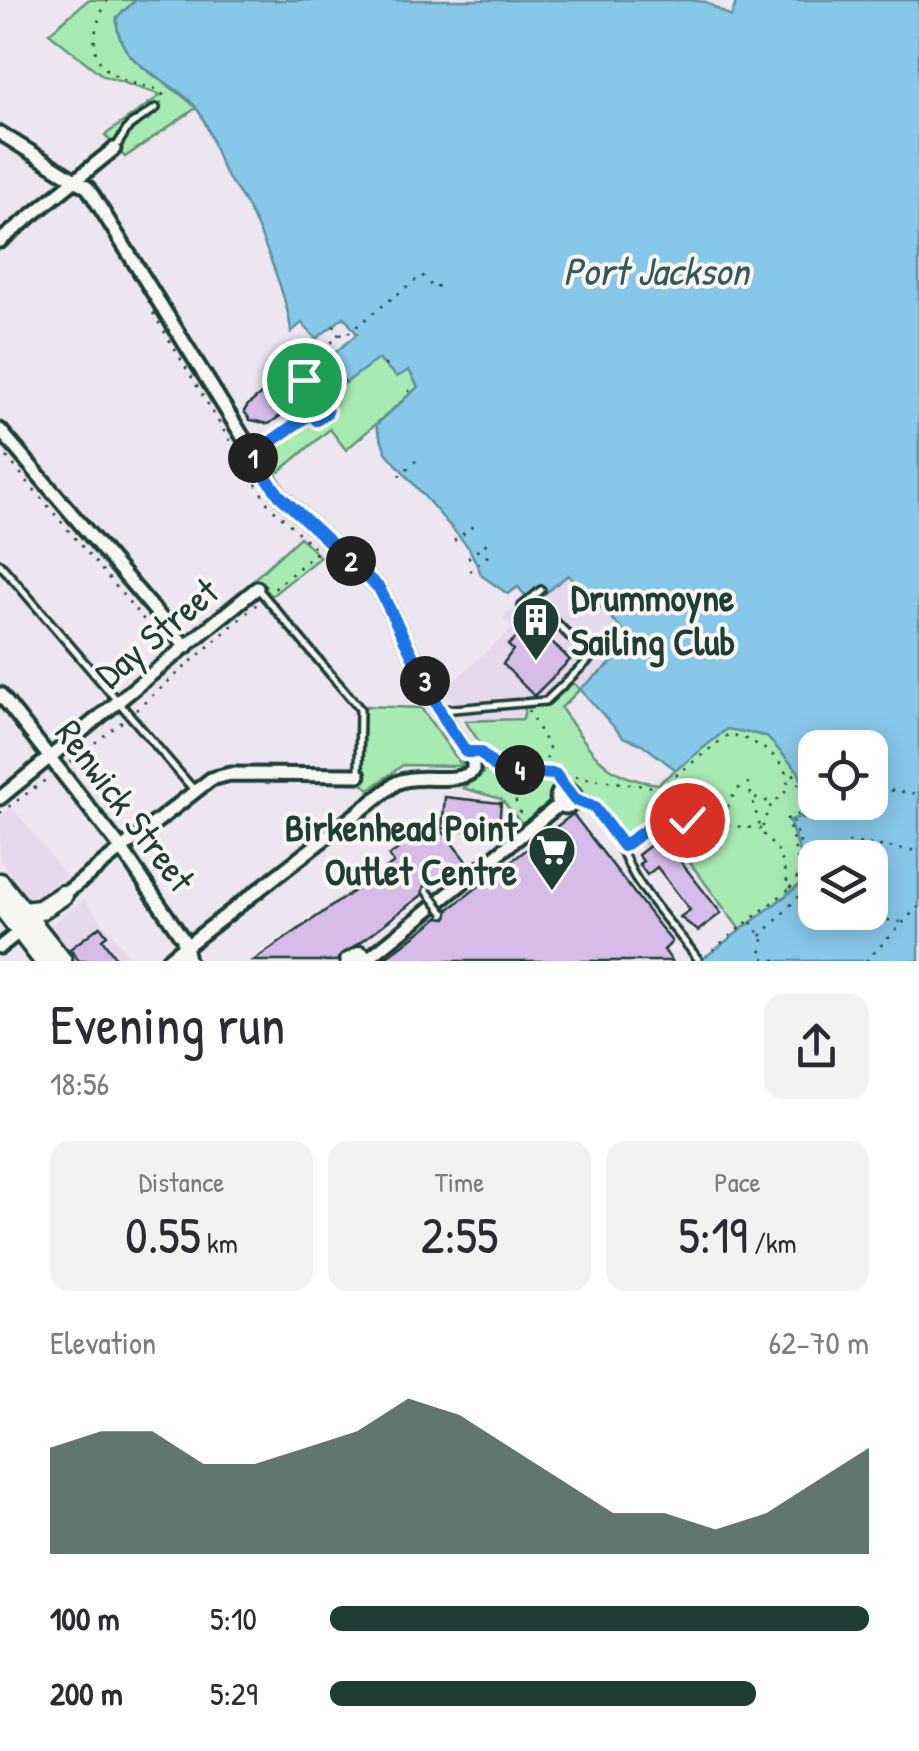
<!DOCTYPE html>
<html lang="en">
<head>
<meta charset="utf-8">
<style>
	body { margin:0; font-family:"Patrick Hand",sans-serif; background:#f2f2f3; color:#2b2b33; height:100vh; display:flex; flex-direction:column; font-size:38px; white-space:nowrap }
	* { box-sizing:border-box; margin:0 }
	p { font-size:32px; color:#7c7c81 }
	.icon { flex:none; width:55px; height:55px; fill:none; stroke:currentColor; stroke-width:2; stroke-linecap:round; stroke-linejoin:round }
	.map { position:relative; height:961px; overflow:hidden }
	.panel { display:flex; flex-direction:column; background:#fff; flex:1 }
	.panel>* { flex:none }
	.tools { position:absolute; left:798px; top:730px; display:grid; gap:20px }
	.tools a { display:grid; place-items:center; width:90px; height:90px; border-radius:20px; background:#fff; box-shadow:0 5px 25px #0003; font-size:50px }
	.pin { position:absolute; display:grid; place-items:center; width:85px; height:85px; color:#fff; margin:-42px; border:5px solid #fff; border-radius:50%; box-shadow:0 2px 10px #0007 }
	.km { position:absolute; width:50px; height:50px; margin:-25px; border-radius:50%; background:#222; color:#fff; font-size:28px; line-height:50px; text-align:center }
	.round { display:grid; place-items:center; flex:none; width:105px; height:105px; border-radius:20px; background:#f2f2f3 }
	.summary { display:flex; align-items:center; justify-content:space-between; height:170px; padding:0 50px }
	h1 { font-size:55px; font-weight:600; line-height:75px }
	.figures { display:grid; grid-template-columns:repeat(3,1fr); gap:15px; height:170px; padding:10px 50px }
	.figures div { display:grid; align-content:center; border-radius:20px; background:#f2f2f3; text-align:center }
	.figures b { font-size:50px; font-weight:600 }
	.figures small { font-size:28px; font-weight:400 }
	.figures p { font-size:28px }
	.chart { height:280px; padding:20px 50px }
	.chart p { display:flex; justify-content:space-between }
	.chart svg { width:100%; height:180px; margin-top:10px; fill:#1f3d34; opacity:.7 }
	ul { padding:0 50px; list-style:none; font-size:32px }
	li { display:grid; grid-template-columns:160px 120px 1fr; align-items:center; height:75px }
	li i { height:25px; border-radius:12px; background:#1f3d34 }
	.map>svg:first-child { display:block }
	.built { fill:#e6d9ee }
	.green { fill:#a8eab4; stroke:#649474; stroke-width:2.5 }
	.water { fill:#87c7e8; stroke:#5d90a0; stroke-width:2.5; fill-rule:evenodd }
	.building { fill:#d7bcea; stroke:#1f3d34; stroke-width:2.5 }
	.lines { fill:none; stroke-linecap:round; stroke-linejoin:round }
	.service-casing { stroke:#1f3d34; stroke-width:12 }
	.minor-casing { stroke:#1f3d34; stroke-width:19 }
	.tertiary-casing { stroke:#1f3d34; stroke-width:21 }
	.trunk-casing { stroke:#1f3d34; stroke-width:25 }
	.path { stroke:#1f3d34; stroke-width:2.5; stroke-dasharray:2.5 8; stroke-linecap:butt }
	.service { stroke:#f6f6f2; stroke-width:5 }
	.minor { stroke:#f6f6f2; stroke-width:11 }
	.tertiary { stroke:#f6f6f2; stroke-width:14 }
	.trunk { stroke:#f6f6f2; stroke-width:18 }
	.service-bridge-casing { stroke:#1f3d34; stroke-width:12; stroke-linecap:butt }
	.path-bridge { stroke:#1f3d34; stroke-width:2.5; stroke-dasharray:2.5 8; stroke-linecap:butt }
	.service-bridge { stroke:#f6f6f2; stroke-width:5 }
	.route-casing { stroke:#fff; stroke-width:20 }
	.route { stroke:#1a73e8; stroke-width:12 }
	.labels { text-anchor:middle; stroke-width:8; stroke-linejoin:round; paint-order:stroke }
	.poi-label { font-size:38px; font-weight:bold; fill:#1f3d34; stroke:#f6f6f2; text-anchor:start }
	.street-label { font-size:38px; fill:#1f3d34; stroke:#f6f6f2 }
	.water-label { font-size:40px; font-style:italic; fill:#345958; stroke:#f6f6f2 }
</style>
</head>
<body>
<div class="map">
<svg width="919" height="961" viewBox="0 0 919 961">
	<rect width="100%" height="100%" fill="#ede5f0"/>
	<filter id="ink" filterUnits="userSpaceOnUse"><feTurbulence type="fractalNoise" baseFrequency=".01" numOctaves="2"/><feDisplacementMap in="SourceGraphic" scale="20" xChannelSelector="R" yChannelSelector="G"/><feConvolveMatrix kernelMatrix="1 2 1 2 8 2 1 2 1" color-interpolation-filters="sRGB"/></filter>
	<g filter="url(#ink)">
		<!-- built -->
		<path class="built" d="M 568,575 L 636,644 L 580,689 L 572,683 L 551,703 L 523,719 L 465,721 L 444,689 L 512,629 L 503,618 L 525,597 L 532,604 Z
			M 12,807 L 66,876 L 33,903 L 0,860 L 0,817 Z
			M 84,899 L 131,958 L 78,961 L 50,926 Z"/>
		<!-- green -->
		<path class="green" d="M 88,0 L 136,0 L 117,17 C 114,64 169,79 196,108 L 125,157 L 105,135 L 161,95 L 103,76 L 49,33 Z
			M 378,358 L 409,369 L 418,387 L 346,450 L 330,429 L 279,472 L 262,444 L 306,405 L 302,383 L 323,363 L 340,387 Z
			M 300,537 L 320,557 L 269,598 L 254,579 Z
			M 573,683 L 580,689 L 561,708 C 592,751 602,778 658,784 L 727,728 L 766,736 L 798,771 L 814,812 L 789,821 L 809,877 L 741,931 L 661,824 L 631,845 L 596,800 L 567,785 L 559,787 L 546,810 L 525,827 L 501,799 L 463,788 L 483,774 L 478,740 L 465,721 L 523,719 L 525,708 L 551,703 Z
			M 365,706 L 421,708 L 462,766 L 403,765 L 370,789 L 362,784 Z"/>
		<!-- water -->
		<path class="water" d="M 136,0 L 689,0 L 706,2 L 731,17 L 737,0 L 919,0 L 919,961 L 700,961 L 809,878 L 789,821 L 814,811 L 798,771 L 766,736 L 727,729 L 676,770 L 642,744 L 623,737 L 580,689 L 636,643 L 568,575 L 532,604 L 518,587 L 508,594 L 482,576 L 469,548 L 386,452 L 376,425 L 418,387 L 409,370 L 397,377 L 378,359 L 340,387 L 323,363 L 357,334 L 344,317 L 316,339 L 302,323 L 291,332 C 289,302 263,237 248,208 C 241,194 230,183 223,169 C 211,145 210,120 189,100 C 161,74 115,63 117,17 ZM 815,748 L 870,748 L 870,802 L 815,802 ZM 815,858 L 870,858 L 870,912 L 815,912 Z"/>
		<!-- building -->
		<path class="building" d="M 286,373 L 301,401 L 269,424 L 250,420 L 244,411 L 248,405 Z
			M 539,629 L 570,660 L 534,696 L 503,664 L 513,650 L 508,645 L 517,637 L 524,643 Z
			M 445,797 L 501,803 L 498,835 L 442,828 Z
			M 573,814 L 672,942 L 664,950 L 672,961 L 382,961 L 439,917 L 447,918 L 449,909 Z
			M 434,820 L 466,861 L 462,864 L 432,887 L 424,886 L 422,895 L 336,961 L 253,961 L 394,863 L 389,856 L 398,849 L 400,834 L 414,824 L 425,827 Z
			M 661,837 L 721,913 L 698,931 L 680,917 L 690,910 L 657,867 L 647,875 L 639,864 L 643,861 L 638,855 Z
			M 100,926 L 107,935 L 102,939 L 118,961 L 79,961 L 70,949 Z"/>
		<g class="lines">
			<!-- service casing -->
			<g class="service-casing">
				<path id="service" d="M 116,147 L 129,126 L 156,108
					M 253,454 L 270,440
					M 0,564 L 194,790
					M 259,590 L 360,709 L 359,772
					M 522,606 L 541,590
					M 442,710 L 546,701 L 591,658 L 538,604
					M 575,800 C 614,812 617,847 635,877 C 653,906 678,932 698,959"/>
			</g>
			<!-- minor casing -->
			<g class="minor-casing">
				<path id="minor" d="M 0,133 L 88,188 L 279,495 L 379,588 L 444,719 L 473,762 L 473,771 C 454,786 420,772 396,783 L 184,948 L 183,939 L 123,851 L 0,694
					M 0,241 L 114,149
					M 0,430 L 186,647
					M557 798a9 9 0 1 1 18 0a9 9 0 1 1-18 0Z
					M 0,798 L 257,588
					M 63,895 L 211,779 L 230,774 L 359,775
					M 0,947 L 20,931
					M 369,958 L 560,804"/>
			</g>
			<!-- tertiary casing -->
			<g class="tertiary-casing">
				<path id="tertiary" d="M 168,961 L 184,948 L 187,961
					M 348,961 L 361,954 L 371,961"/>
			</g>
			<!-- trunk casing -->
			<g class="trunk-casing">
				<path id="trunk" d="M 0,883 L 62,961
					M 0,904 L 44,961
					M 23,912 L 40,910 L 63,895"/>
			</g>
			<!-- path -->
			<path class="path" d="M 107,0 C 88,40 86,69 135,84 C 147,87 156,86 164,96 L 161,104
				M 153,313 L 268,504 L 318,551 L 272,591
				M 384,366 L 388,363
				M 345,380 L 319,402 L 308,397 L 301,368 L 339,336 L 334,326 L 343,337 L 422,275 L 434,289 L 440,284
				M 294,388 L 303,380
				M 408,390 L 412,394
				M 276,437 L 311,413 L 317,420 L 327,412 L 322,402
				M 0,449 L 165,645
				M 399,476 L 416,461
				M 454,541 L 473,526
				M 468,558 L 487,543
				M 470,571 L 491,553
				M 136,710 L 258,603
				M 528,710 L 549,748 L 544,772
				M 478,752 C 505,764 513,797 524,822
				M 70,762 L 123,721
				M 485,771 L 555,774 L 564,789
				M 555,774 L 660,788 L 729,734 C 753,739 793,759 787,790 L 768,809 L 761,832 L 780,853 L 789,889 L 706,955
				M 802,779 L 815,780
				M 870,788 L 919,794
				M 755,798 L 774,803
				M 707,807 L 728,807 L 736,790 L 748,783 L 760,828
				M 0,813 L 51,776
				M 665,818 L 761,829
				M 848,842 L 919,851
				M 625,845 L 699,789 L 706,819 L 683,845 L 663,818
				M 790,888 L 801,872 L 787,819 L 810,810 L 792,770
				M 846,914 L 902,922
				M 751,922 L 763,939 L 761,958 L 784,961
				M 761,936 L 813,882 L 793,822 L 812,815
				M 866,961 L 918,907"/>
			<!-- service -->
			<use href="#service" class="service"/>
			<!-- minor -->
			<use href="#minor" class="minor"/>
			<!-- tertiary -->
			<use href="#tertiary" class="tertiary"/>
			<!-- trunk -->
			<use href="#trunk" class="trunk"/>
			<!-- service-bridge casing -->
			<g class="service-bridge-casing">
				<path id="service-bridge" d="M 427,891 L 444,913"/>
			</g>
			<!-- path-bridge -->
			<path class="path-bridge" d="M 464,863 L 481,885"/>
			<!-- service-bridge -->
			<use href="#service-bridge" class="service-bridge"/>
		</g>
	</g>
	<g class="lines" filter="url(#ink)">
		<!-- route casing -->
		<g class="route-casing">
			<path id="route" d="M 304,380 L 308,397 L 320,401 L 327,412 L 317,420 L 311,413 L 251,456 L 279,495 L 379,588 L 444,719 L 466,752 L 480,752 L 500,771 L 555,774 L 575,800 L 594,807 L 623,846 L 663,818 L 687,820"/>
		</g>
		<!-- route -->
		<use href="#route" class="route"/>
	</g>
	<!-- icons -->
	<defs>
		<g id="building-pin" transform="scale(2.5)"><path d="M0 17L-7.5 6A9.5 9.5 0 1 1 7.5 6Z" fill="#1f3d34" stroke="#f6f6f2"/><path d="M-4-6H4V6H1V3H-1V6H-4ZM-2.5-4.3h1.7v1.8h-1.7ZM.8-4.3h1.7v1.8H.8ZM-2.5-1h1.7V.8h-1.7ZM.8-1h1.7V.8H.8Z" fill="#fff"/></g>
		<g id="supermarket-pin" transform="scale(2.5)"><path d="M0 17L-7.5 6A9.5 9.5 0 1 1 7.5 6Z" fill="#1f3d34" stroke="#f6f6f2"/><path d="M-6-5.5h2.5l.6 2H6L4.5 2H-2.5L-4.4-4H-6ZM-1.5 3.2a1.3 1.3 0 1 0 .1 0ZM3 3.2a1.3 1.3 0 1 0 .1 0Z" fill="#fff"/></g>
	</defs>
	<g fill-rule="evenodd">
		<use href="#building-pin" x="536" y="620"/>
		<use href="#supermarket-pin" x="552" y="850"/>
	</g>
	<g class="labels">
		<!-- poi labels -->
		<g class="poi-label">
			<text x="571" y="611">Drummoyne<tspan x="571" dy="44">Sailing Club</tspan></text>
			<text x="517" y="841" text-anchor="end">Birkenhead Point<tspan x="517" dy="44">Outlet Centre</tspan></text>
		</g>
		<!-- street labels -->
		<g class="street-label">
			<text transform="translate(157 633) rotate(-40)" y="13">Day Street</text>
			<text transform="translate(125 806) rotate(53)" y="13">Renwick Street</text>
		</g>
		<!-- water labels -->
		<g class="water-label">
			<text x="656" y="285">Port Jackson</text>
		</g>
	</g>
</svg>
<div class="tools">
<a><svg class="icon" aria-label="locate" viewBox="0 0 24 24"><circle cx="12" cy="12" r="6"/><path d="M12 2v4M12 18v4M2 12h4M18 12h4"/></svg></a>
<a><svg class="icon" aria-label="layers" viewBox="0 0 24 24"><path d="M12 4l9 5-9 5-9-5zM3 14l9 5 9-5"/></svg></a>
</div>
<div class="pin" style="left:304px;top:380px;background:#1e9e55"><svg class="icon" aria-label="arrive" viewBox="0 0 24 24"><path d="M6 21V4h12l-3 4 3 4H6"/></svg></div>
<div class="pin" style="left:687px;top:820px;background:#d93025"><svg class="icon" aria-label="check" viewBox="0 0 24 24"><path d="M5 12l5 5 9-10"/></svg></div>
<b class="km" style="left:253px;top:458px">1</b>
<b class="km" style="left:351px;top:561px">2</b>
<b class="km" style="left:425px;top:681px">3</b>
<b class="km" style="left:520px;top:770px">4</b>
</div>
<section class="panel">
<div class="summary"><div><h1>Evening run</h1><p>18:56</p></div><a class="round"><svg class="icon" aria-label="share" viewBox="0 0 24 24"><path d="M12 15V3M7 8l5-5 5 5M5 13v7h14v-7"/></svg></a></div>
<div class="figures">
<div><p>Distance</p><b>0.55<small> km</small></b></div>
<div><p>Time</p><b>2:55</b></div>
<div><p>Pace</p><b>5:19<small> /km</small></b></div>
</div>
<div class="chart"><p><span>Elevation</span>62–70 m</p>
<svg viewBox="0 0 160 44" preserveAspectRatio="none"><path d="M0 44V18L10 14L20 14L30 22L40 22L50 18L60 14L70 6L80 10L90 18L100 26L110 34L120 34L130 38L140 34L150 26L160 18V44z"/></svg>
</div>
<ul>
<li><b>100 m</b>5:10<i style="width:100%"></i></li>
<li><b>200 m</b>5:29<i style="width:79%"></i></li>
</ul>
</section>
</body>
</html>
